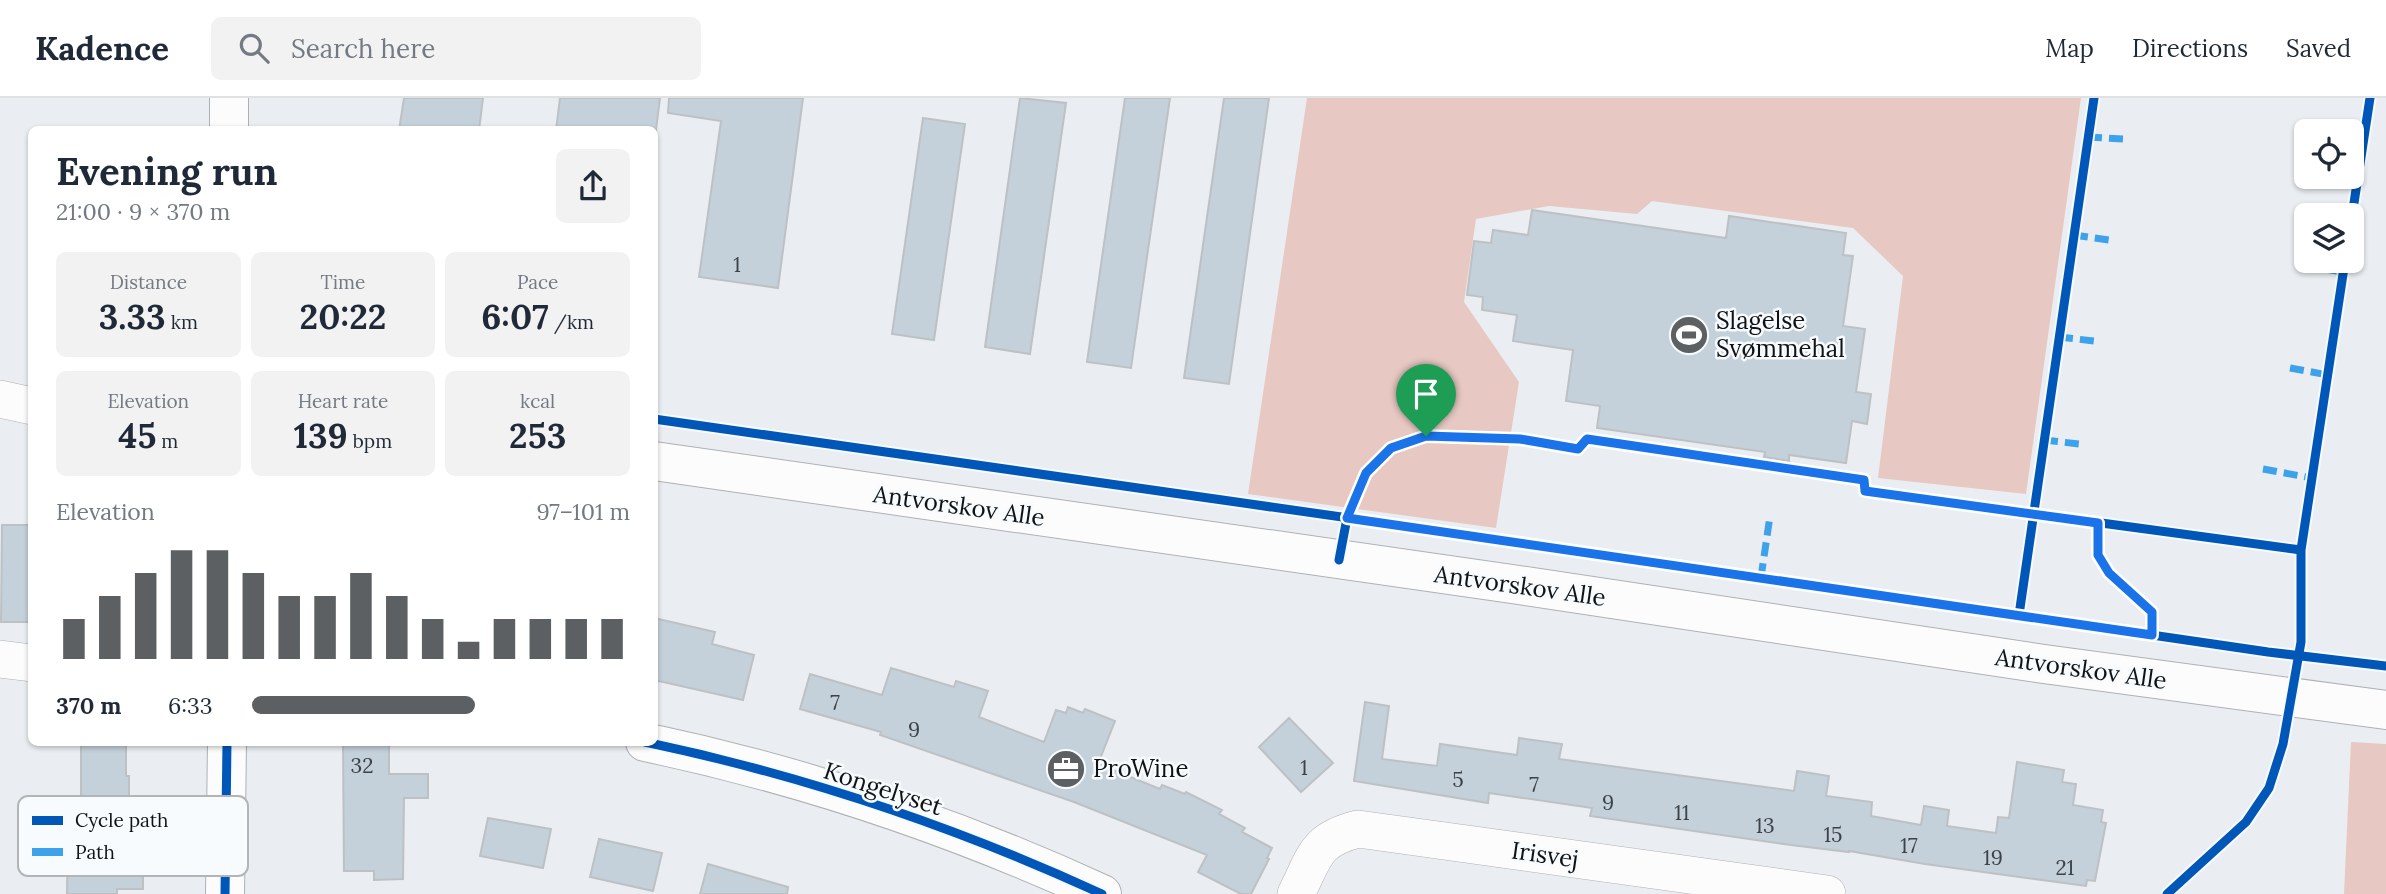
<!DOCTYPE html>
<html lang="en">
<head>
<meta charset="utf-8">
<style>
	body { margin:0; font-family:Lora,serif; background:#f2f2f3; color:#1f2937; height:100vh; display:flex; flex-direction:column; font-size:26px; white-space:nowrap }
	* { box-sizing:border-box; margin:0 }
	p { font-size:23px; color:#747a83 }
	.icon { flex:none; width:38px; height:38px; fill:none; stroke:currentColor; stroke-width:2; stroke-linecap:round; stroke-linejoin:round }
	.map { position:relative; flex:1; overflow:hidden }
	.details { position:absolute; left:28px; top:28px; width:630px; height:620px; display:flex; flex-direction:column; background:#fff; border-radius:10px; box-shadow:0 2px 5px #0004 }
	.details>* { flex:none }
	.buttons { position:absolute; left:2294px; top:21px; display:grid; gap:14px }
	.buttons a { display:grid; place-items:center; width:70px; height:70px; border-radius:10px; background:#fff; box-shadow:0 2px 5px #0004; font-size:35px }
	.pin { position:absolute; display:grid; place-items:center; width:60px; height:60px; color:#fff; margin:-72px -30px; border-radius:50% 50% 50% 0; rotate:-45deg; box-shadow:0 0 7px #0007 }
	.pin .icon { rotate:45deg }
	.round { display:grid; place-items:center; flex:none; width:74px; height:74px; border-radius:10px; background:#f2f2f3 }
	.head { display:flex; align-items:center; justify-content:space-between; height:119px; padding:0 28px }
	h1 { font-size:38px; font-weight:700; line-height:52px }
	.metrics { display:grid; grid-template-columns:repeat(3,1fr); gap:10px; height:119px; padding:7px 28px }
	.metrics div { display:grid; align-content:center; border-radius:10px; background:#f2f2f3; text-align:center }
	.metrics b { font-size:35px; font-weight:700 }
	.metrics small { font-size:19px; font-weight:400 }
	.metrics p { font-size:19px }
	.chart { height:196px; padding:14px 28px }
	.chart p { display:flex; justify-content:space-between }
	.chart svg { width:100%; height:126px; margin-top:7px; stroke:#5c6062; stroke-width:6 }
	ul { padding:0 28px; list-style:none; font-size:23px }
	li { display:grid; grid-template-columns:112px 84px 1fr; align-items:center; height:52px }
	li i { height:18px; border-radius:9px; background:#5c6062 }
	header { display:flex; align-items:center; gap:42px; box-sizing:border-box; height:98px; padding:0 35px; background:#fff; border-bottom:2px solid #e0e1e3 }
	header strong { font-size:33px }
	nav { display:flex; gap:38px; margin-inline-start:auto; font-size:24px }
	.search { width:490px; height:63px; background:#f2f2f3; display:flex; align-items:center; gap:18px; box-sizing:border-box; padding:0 24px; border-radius:10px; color:#747a83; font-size:26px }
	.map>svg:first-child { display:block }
	.green { fill:#e7c8c2 }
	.building { fill:#c4d0da; stroke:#bec1c4; stroke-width:2 }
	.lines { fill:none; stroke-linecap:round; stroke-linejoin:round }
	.street-casing { stroke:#aeb1b4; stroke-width:38 }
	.secondary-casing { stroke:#aeb1b4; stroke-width:40 }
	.street { stroke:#fcfcfd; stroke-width:37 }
	.secondary { stroke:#fcfcfd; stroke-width:38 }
	.quiet { stroke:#3da2ea; stroke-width:7; stroke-dasharray:14 7; stroke-linecap:butt }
	.cycleway-casing { stroke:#f7fbfd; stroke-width:13 }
	.cycleway { stroke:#0057b8; stroke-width:9 }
	.route-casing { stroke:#fff; stroke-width:14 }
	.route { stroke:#1a73e8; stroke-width:9 }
	.labels { text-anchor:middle; stroke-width:5; stroke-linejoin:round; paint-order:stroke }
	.number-label { font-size:21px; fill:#3d4246 }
	.poi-label { font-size:24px; fill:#101315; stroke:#f7fbfd; text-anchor:start }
	.street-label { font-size:24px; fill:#101315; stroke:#f7fbfd }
	.key { fill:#f7fbfd; stroke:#b2b5b7; stroke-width:2 }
	.key-label { font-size:19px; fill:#101315 }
</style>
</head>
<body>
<header>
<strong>Kadence</strong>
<div class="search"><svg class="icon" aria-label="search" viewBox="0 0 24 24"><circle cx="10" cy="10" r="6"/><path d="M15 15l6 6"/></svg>Search here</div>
<nav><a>Map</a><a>Directions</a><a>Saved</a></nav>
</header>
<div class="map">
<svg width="2386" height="796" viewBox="0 0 2386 796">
	<rect width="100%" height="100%" fill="#eaeef2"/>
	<!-- green -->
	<path class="green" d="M 1307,0 L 2081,0 L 2026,396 L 1878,380 L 1903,178 L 1853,130 L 1652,103 L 1637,116 L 1549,108 L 1476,121 L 1464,204 L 1519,284 L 1496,430 L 1248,396 Z
		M 2351,644 L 2386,646 L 2386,796 L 2344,796 Z"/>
	<!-- building -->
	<path class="building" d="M 404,0 L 483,0 L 479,32 L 399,32 Z
		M 560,0 L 660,0 L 656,32 L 556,32 Z
		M 669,0 L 803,0 L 778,190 L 699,179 L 721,23 L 668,15 Z
		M 1020,0 L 1066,5 L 1030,256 L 985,249 Z
		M 1125,0 L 1170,0 L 1131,270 L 1087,264 Z
		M 1224,0 L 1269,0 L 1229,286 L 1184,280 Z
		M 923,20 L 965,26 L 934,242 L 892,236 Z
		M 1532,112 L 1726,140 L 1729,118 L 1846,135 L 1843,157 L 1853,158 L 1843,228 L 1865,231 L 1856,294 L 1871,296 L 1867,326 L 1852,323 L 1846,365 L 1789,357 L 1789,363 L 1764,359 L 1765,354 L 1597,330 L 1600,308 L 1566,303 L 1573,252 L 1513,243 L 1517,217 L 1482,212 L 1483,199 L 1467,197 L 1474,143 L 1491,145 L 1493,132 L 1528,137 Z
		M 2,427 L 32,427 L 32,524 L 1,524 Z
		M 654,520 L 715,534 L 712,546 L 754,557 L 743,602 L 654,582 Z
		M 891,570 L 954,589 L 956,583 L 988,593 L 979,619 L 1044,644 L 1056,612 L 1066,615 L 1068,609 L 1083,615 L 1085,611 L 1115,623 L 1098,666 L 1160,691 L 1162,687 L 1185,696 L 1186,694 L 1222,712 L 1219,716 L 1245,730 L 1242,734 L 1272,750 L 1267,760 L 1269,761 L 1251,796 L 1241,796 L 1198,774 L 1207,757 L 1074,704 L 880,637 L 881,634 L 800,611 L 810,576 L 882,597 Z
		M 1365,604 L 1389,608 L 1382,661 L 1437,668 L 1440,646 L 1517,657 L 1519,640 L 1562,646 L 1559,661 L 1794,693 L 1797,673 L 1829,678 L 1826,698 L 1872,704 L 1871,718 L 1921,727 L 1924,708 L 1949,712 L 1947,728 L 1996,735 L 1998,719 L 2009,720 L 2017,664 L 2064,672 L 2062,684 L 2076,686 L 2073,707 L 2103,712 L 2101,724 L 2106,725 L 2095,783 L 2087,782 L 2086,788 L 1925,766 L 1849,753 L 1849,754 L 1791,747 L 1590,718 L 1592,710 L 1489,695 L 1488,705 L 1354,683 Z
		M 1289,620 L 1333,665 L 1301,694 L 1259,649 Z
		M 81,644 L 126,644 L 126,678 L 129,678 L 129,766 L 143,766 L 143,791 L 117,791 L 117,796 L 67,796 L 68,722 L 81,722 Z
		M 343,646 L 389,646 L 389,676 L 428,676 L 428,700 L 404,700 L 403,781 L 374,782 L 374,773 L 344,773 Z
		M 488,720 L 551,731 L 543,770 L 480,758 Z
		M 599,741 L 662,755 L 653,793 L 590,779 Z
		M 708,766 L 788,789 L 787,796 L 700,796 Z"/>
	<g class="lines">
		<!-- street casing -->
		<g class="street-casing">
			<path id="street" d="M 0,301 L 32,308
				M 0,561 L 32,565
				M 1296,796 C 1315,759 1314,742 1358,731 L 1827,796"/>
		</g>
		<!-- secondary casing -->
		<g class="secondary-casing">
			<path id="secondary" d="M 229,0 L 229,32
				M 654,363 L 1512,486 L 2044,566 L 2386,612
				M 645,644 C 802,677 956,729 1102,796
				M 225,796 L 227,644"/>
		</g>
		<!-- street -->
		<use href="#street" class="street"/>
		<!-- secondary -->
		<use href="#secondary" class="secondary"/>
		<!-- quiet -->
		<path class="quiet" d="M 2088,39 L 2123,41
			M 2074,137 L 2109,142
			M 2304,168 L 2344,174
			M 2059,239 L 2094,243
			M 2290,270 L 2328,277
			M 2044,342 L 2079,346
			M 2263,371 L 2312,380
			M 1761,479 L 1770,418"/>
		<!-- cycleway casing -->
		<g class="cycleway-casing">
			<path id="cycleway" d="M 2352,118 L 2370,0
				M 654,321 L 1517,444 L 2268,554 L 2386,568
				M 2098,425 L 2098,458 L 2109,475 L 2152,514 L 2152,537
				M 1339,462 L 1347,420 L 1366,375 L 1391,350 L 1426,338 L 1520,341 L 1578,351 L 1587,341 L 1864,382 L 1865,393 L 2301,452
				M 2019,517 L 2094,0
				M 645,644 C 802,677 956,729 1102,796
				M 225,796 L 227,644
				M 2167,796 L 2246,724 L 2269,690 L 2283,646 L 2301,544 L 2301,452 L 2345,163"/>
		</g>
		<!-- cycleway -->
		<use href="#cycleway" class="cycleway"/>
	</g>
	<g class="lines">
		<!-- route casing -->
		<g class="route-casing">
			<path id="route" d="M 1426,338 L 1520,341 L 1578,351 L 1587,341 L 1864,382 L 1865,393 L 2098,425 L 2098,457 L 2109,475 L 2152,514 L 2152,537 L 1347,420 L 1366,375 L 1391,350 Z"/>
		</g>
		<!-- route -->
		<use href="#route" class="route"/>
	</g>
	<!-- icons -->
	<defs>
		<g id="stadium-disc" transform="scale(2.0125)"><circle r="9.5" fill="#5c6062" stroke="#f7fbfd"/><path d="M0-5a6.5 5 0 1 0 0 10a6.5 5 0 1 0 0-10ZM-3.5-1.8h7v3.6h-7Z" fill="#fff"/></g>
		<g id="office-disc" transform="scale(2.0125)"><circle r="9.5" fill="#5c6062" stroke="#f7fbfd"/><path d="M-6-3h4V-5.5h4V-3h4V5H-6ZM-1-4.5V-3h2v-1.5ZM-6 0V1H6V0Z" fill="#fff"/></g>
	</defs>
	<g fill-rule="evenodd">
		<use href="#stadium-disc" x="1689" y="237"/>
		<use href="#office-disc" x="1066" y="671"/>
	</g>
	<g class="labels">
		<!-- number labels -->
		<g class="number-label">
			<text x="737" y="174">1</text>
			<text x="835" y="612">7</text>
			<text x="914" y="639">9</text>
			<text x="362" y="675">32</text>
			<text x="1304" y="677">1</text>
			<text x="1458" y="689">5</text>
			<text x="1534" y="694">7</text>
			<text x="1608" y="712">9</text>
			<text x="1682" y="722">11</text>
			<text x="1765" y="735">13</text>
			<text x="1833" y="744">15</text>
			<text x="1909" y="755">17</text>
			<text x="1993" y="767">19</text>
			<text x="2065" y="777">21</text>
		</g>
		<!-- poi labels -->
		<g class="poi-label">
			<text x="1716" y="231">Slagelse<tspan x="1716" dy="28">Svømmehal</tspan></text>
			<text x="1093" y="679">ProWine</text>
		</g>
		<!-- street labels -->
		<g class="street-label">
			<text transform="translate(959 408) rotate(8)" y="8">Antvorskov Alle</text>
			<text transform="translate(1520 488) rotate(8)" y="8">Antvorskov Alle</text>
			<text transform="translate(2081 571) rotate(8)" y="8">Antvorskov Alle</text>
			<text transform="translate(883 691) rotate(18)" y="8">Kongelyset</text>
			<text transform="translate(1545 757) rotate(8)" y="8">Irisvej</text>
		</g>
	</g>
	<!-- legend -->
	<rect x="18" y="698" width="230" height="80" rx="10" class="key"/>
	<rect x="32" y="718" width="31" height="9" fill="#0057b8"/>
	<rect x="32" y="750" width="31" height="8" fill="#3da2ea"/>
	<g class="key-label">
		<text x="75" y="729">Cycle path</text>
		<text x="75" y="761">Path</text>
	</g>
</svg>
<div class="buttons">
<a><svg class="icon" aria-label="locate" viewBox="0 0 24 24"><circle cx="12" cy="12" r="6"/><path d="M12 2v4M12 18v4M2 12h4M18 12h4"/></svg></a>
<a><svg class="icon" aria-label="layers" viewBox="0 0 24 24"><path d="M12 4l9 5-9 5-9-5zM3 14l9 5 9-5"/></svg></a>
</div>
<div class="pin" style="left:1426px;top:338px;background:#1e9e55"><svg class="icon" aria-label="arrive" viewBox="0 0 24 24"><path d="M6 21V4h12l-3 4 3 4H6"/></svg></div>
<section class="details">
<div class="head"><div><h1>Evening run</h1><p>21:00 · 9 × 370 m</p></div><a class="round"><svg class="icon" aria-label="share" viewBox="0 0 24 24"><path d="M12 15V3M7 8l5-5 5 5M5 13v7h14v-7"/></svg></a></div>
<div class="metrics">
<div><p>Distance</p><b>3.33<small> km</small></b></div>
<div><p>Time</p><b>20:22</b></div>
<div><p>Pace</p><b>6:07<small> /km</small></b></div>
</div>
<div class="metrics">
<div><p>Elevation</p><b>45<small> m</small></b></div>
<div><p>Heart rate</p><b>139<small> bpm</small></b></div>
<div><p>kcal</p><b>253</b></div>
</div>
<div class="chart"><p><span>Elevation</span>97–101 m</p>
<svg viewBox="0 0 160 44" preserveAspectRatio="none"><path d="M5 44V30M15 44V22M25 44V14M35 44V6M45 44V6M55 44V14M65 44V22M75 44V22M85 44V14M95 44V22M105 44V30M115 44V38M125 44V30M135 44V30M145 44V30M155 44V30"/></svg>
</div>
<ul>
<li><b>370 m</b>6:33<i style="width:59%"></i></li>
</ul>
</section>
</div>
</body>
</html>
